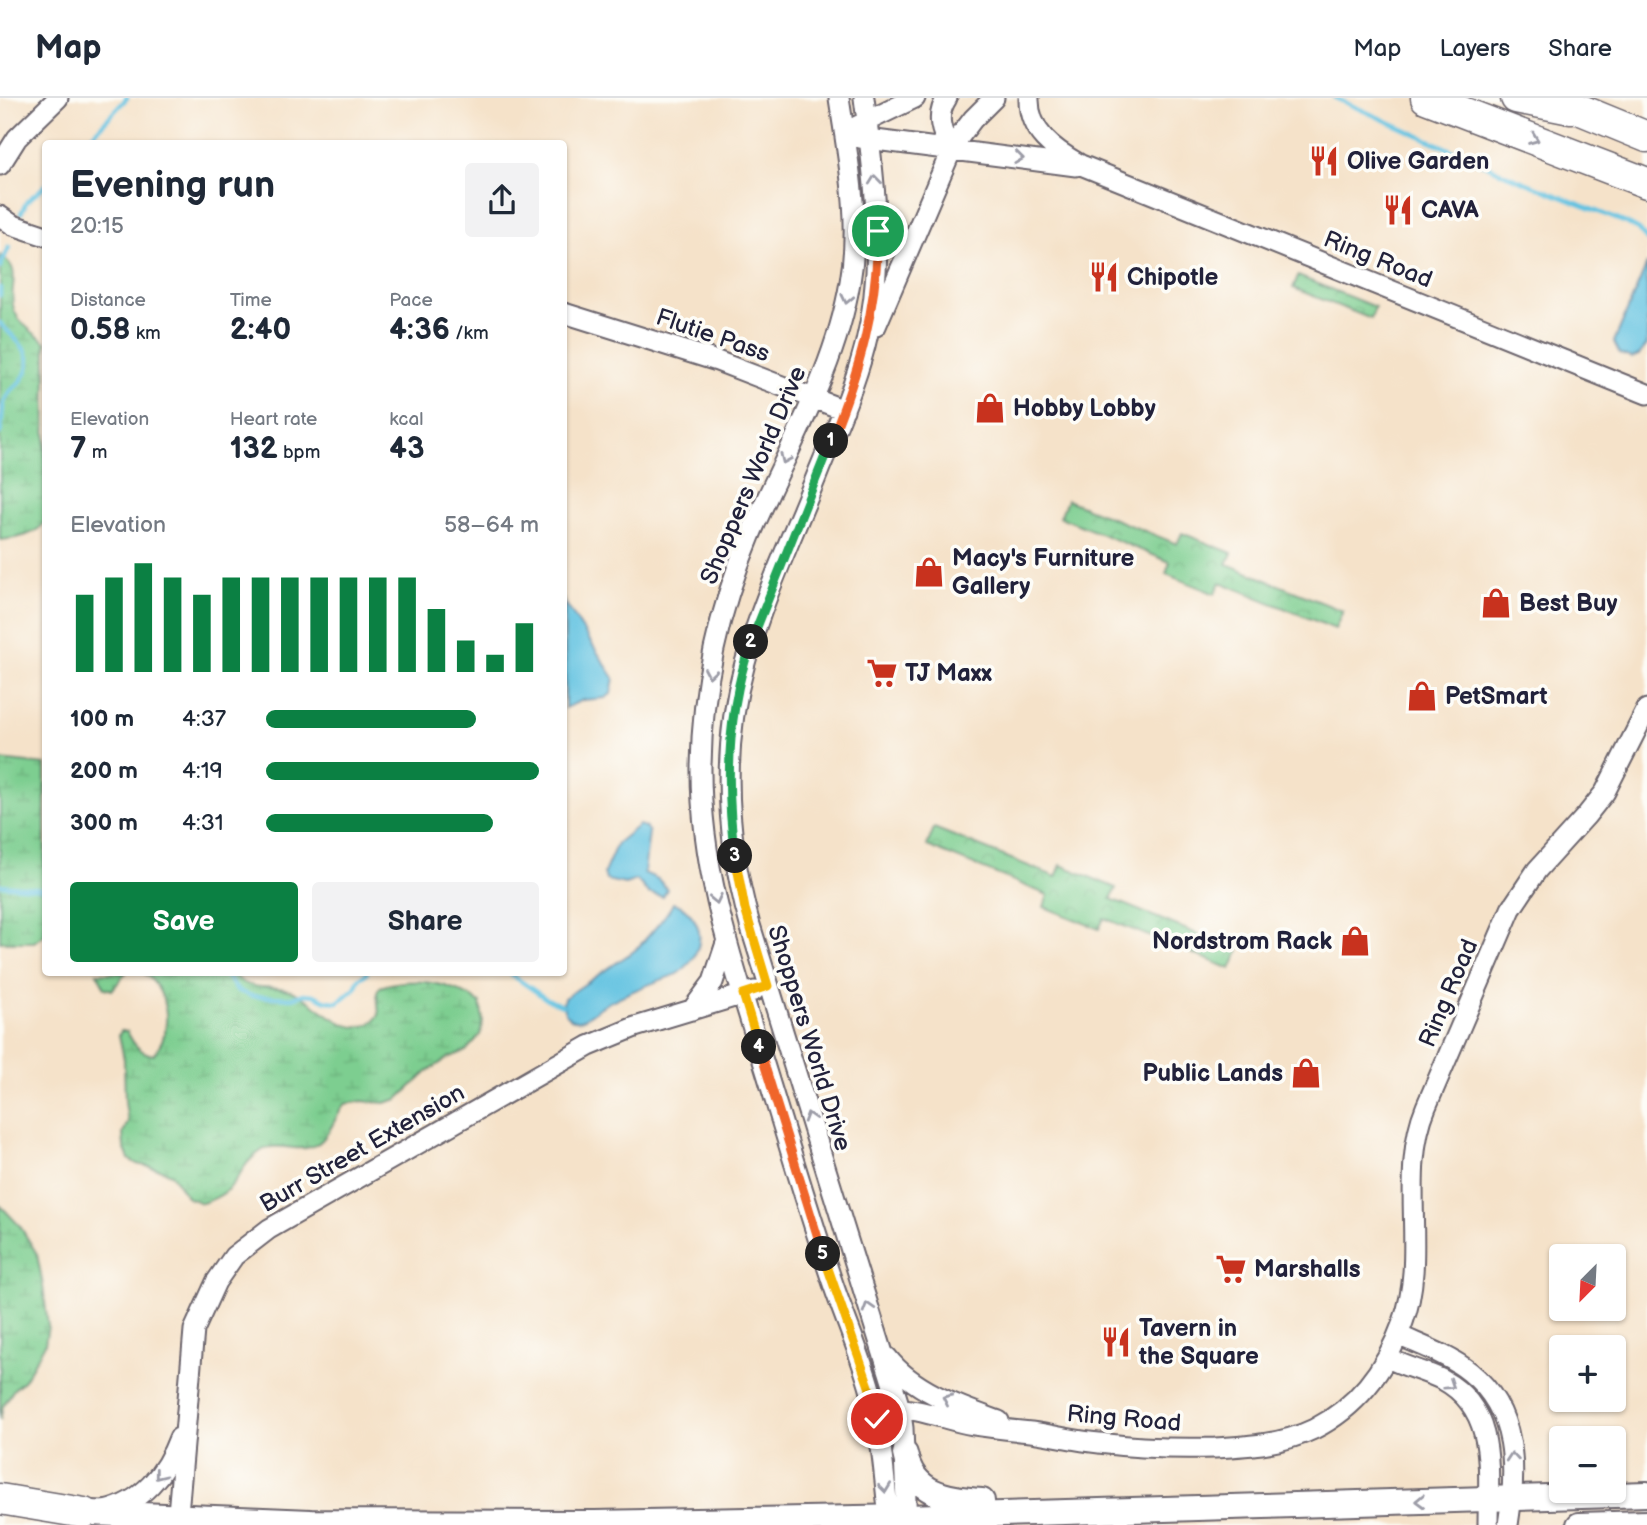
<!DOCTYPE html>
<html lang="en">
<head>
<meta charset="utf-8">
<style>
	body { margin:0; font-family:"Balsamiq Sans",sans-serif; background:#f2f2f3; color:#1f2937; height:100vh; display:flex; flex-direction:column; font-size:26px; white-space:nowrap }
	* { box-sizing:border-box; margin:0 }
	p { font-size:23px; color:#747a83 }
	.icon { flex:none; width:38px; height:38px; fill:none; stroke:currentColor; stroke-width:2; stroke-linecap:round; stroke-linejoin:round }
	.map { position:relative; flex:1; overflow:hidden }
	.side { position:absolute; left:42px; top:42px; width:525px; height:836px; display:flex; flex-direction:column; background:#fff; border-radius:7px; box-shadow:0 2px 5px #0004 }
	.side>* { flex:none }
	.needle { width:46px; rotate:204deg }
	.fabs { position:absolute; left:1549px; top:1146px; display:grid; gap:14px }
	.fabs a { display:grid; place-items:center; width:77px; height:77px; border-radius:7px; background:#fff; box-shadow:0 2px 5px #0004; font-size:35px }
	.pin { position:absolute; display:grid; place-items:center; width:60px; height:60px; color:#fff; margin:-30px; border:4px solid #fff; border-radius:50%; box-shadow:0 2px 7px #0007 }
	.km { position:absolute; width:35px; height:35px; margin:-18px; border-radius:50%; background:#222; color:#fff; font-size:19px; line-height:35px; text-align:center }
	.round { display:grid; place-items:center; flex:none; width:74px; height:74px; border-radius:7px; background:#f2f2f3 }
	.head { display:flex; align-items:center; justify-content:space-between; height:119px; padding:0 28px }
	h1 { font-size:38px; font-weight:700; line-height:52px }
	.figures { display:grid; grid-template-columns:repeat(3,1fr); gap:10px; height:119px; padding:7px 28px }
	.figures div { display:grid; align-content:center }
	.figures b { font-size:30px; font-weight:700 }
	.figures small { font-size:19px; font-weight:400 }
	.figures p { font-size:19px }
	.chart { height:196px; padding:14px 28px }
	.chart p { display:flex; justify-content:space-between }
	.chart svg { width:100%; height:126px; margin-top:7px; stroke:#0b8043; stroke-width:6 }
	.primary-button { display:flex; gap:14px; margin-top:auto; padding:14px 28px }
	.primary-button a { flex:1; height:80px; border-radius:7px; background:#0b8043; color:#fff; font-size:28px; font-weight:700; line-height:80px; text-align:center }
	.primary-button a+a { background:#f2f2f3; color:#1f2937 }
	ul { padding:0 28px; list-style:none; font-size:23px }
	li { display:grid; grid-template-columns:112px 84px 1fr; align-items:center; height:52px }
	li i { height:18px; border-radius:9px; background:#0b8043 }
	header { display:flex; align-items:center; gap:42px; box-sizing:border-box; height:98px; padding:0 35px; background:#fff; border-bottom:2px solid #e0e1e3 }
	header strong { font-size:33px }
	nav { display:flex; gap:38px; margin-inline-start:auto; font-size:24px }
	.map>svg:first-child { display:block }
	.wetland { fill:url(#wetland-marsh); stroke:#507866; stroke-width:2 }
	.park { fill:url(#park-crowns); stroke:#507866; stroke-width:2 }
	.water { fill:#62c2e1; stroke:#42728e; stroke-width:2 }
	.lines { fill:none; stroke-linecap:round; stroke-linejoin:round }
	.stream { stroke:#62c2e1; stroke-width:4.5 }
	.minor-casing { stroke:#6c656d; stroke-width:23 }
	.major-casing { stroke:#6c656d; stroke-width:28 }
	.highway-casing { stroke:#6c656d; stroke-width:33 }
	.minor { stroke:#fff; stroke-width:19 }
	.major { stroke:#fff; stroke-width:24 }
	.highway { stroke:#fff; stroke-width:30 }
	.oneway { stroke:#9c9ca7 }
	.split-1-casing { stroke:#fff; stroke-width:14 }
	.split-2-casing { stroke:#fff; stroke-width:14 }
	.split-3-casing { stroke:#fff; stroke-width:14 }
	.split-4-casing { stroke:#fff; stroke-width:14 }
	.split-5-casing { stroke:#fff; stroke-width:14 }
	.split-6-casing { stroke:#fff; stroke-width:14 }
	.split-1 { stroke:#f0652b; stroke-width:9 }
	.split-2 { stroke:#22a559; stroke-width:9 }
	.split-3 { stroke:#22a559; stroke-width:9 }
	.split-4 { stroke:#f5b400; stroke-width:9 }
	.split-5 { stroke:#f0652b; stroke-width:9 }
	.split-6 { stroke:#f5b400; stroke-width:9 }
	.labels { text-anchor:middle; stroke-width:7; stroke-linejoin:round; paint-order:stroke }
	.poi-label { font-size:24px; font-weight:bold; fill:#22223b; stroke:#fdfcf7; text-anchor:start }
	.street-label { font-size:24px; fill:#22223b; stroke:#fdfcf7 }
</style>
</head>
<body>
<header>
<strong>Map</strong>
<nav><a>Map</a><a>Layers</a><a>Share</a></nav>
</header>
<div class="map">
<svg width="1647" height="1427" viewBox="0 0 1647 1427">
	<defs>
		<pattern id="wetland-marsh" width="20" height="14" patternUnits="userSpaceOnUse" patternTransform="scale(1.75)"><rect width="20" height="14" fill="#7dce90"/><path d="M1 5h8M5 5V1M11 12h8M15 12V8" fill="none" stroke="#6cb17d"/></pattern>
		<pattern id="park-crowns" width="20" height="18" patternUnits="userSpaceOnUse" patternTransform="scale(1.75)"><rect width="20" height="18" fill="#7dce90"/><path d="M2 6a3 3 0 1 1 6 0M12 15a3 3 0 1 1 6 0" fill="none" stroke="#6cb17d"/></pattern>
	</defs>
	<rect width="100%" height="100%" fill="#fdfcf7"/>
	<filter id="ink" filterUnits="userSpaceOnUse"><feTurbulence type="fractalNoise" baseFrequency=".0143" numOctaves="2"/><feDisplacementMap in="SourceGraphic" scale="14" xChannelSelector="R" yChannelSelector="G"/><feConvolveMatrix kernelMatrix="1 2 1 2 8 2 1 2 1" color-interpolation-filters="sRGB"/></filter>
	<filter id="wash" filterUnits="userSpaceOnUse"><feTurbulence type="fractalNoise" baseFrequency=".00686" numOctaves="4" result="noise"/><feDisplacementMap in="SourceGraphic" scale="28" xChannelSelector="R" yChannelSelector="G"/><feGaussianBlur stdDeviation="1.57" result="paint"/><feColorMatrix in="noise" values="0 0 0 0 0 0 0 0 0 0 0 0 0 0 0 0 0 1.4 0 .05"/><feComposite in="paint" operator="in"/></filter>
	<g filter="url(#wash)">
		<rect width="100%" height="100%" fill="#f5e2c9"/>
		<!-- wetland -->
		<path class="wetland" d="M 0,157 C 25,173 7,188 14,212 C 19,225 34,236 46,244 L 45,424 C 35,438 17,440 0,442 Z
			M 0,662 L 45,667 L 45,836 L 34,844 L 0,844 Z
			M 97,875 L 126,875 L 112,892 L 105,890 Z
			M 144,875 L 233,875 C 247,895 268,886 289,892 C 316,900 352,952 379,917 L 377,894 L 380,889 C 415,878 451,884 480,905 L 483,922 L 480,937 L 466,953 L 448,960 L 427,974 L 398,1001 L 385,1005 L 362,1003 L 345,1006 C 336,1017 332,1032 322,1042 C 303,1061 281,1040 261,1053 C 233,1071 243,1093 202,1105 L 188,1100 L 172,1077 L 163,1072 L 137,1066 L 129,1061 L 124,1049 L 123,1035 L 128,1024 L 125,1004 L 124,961 L 119,937 L 121,933 L 127,933 C 133,946 139,954 153,957 C 174,933 169,894 144,875 Z
			M 0,1107 L 20,1128 L 37,1156 L 43,1188 L 48,1228 L 45,1246 L 24,1282 L 14,1291 L 3,1308 L 0,1322 Z"/>
		<!-- park -->
		<path class="park" d="M 1298,178 L 1375,209 L 1371,221 L 1293,190 Z
			M 1067,402 L 1177,446 L 1182,435 L 1232,455 L 1227,466 L 1343,513 L 1335,531 L 1220,484 L 1215,496 L 1166,476 L 1170,464 L 1060,419 Z
			M 934,730 L 1056,779 L 1061,767 L 1116,790 L 1111,801 L 1239,853 L 1231,871 L 1104,820 L 1099,831 L 1044,809 L 1048,797 L 927,748 Z"/>
		<!-- water -->
		<path class="water" d="M 1647,166 L 1647,247 L 1639,257 L 1632,260 L 1620,256 L 1614,244 Z
			M 564,503 L 614,580 L 611,596 L 605,600 L 583,602 L 565,610 Z
			M 639,727 L 645,729 L 649,734 L 644,775 L 658,781 L 667,791 L 663,799 L 648,795 L 637,782 L 625,786 L 606,782 L 604,775 L 617,745 Z
			M 673,805 C 681,806 686,811 691,817 C 708,838 697,863 677,876 C 653,885 627,894 604,907 C 596,911 589,920 580,922 C 567,924 561,911 564,900 L 634,853 C 643,845 669,815 673,805 Z"/>
		<g class="lines">
			<!-- stream -->
			<path class="stream" d="M 1335,0 L 1507,77 L 1626,125 L 1639,132 L 1647,142
				M 84,46 L 127,0
				M 21,115 L 27,103 L 46,87
				M 0,169 L 9,149
				M 0,190 L 0,197
				M 0,225 C 14,241 40,256 23,280 C 18,288 9,292 5,302 C 1,311 3,325 0,335
				M 0,787 L 46,791
				M 224,875 L 238,893 L 252,898 L 292,900 L 304,896 L 314,897 L 327,903 L 338,904 L 355,890 L 359,881 L 367,875
				M 509,875 L 545,900 L 562,908"/>
		</g>
	</g>
	<g filter="url(#ink)">
		<g class="lines">
			<!-- minor casing -->
			<g class="minor-casing">
				<path id="minor" d="M 839,0 C 848,61 861,122 850,184 C 835,274 785,355 750,438 C 719,511 702,589 701,668 C 700,767 730,857 759,950 C 783,1027 806,1106 832,1183 C 845,1222 863,1261 873,1302 C 882,1340 884,1380 889,1419 L 892,1427
					M 864,0 C 875,83 886,165 865,248 C 854,290 836,331 819,372 C 794,435 763,499 745,565 C 721,651 726,741 750,827 L 900,1310 L 903,1330 L 907,1427
					M 947,0 C 935,18 941,34 951,52
					M 1029,0 C 1028,34 1054,52 1081,67 L 1647,296
					M 857,28 L 915,0
					M 860,40 L 1076,68
					M 0,67 L 17,40 L 58,0
					M 0,118 L 13,127 L 46,138
					M 564,215 L 717,263 L 844,312
					M 876,228 L 954,46 L 973,21 L 994,0
					M 692,912 L 713,884 L 726,845
					M 1398,1237 C 1422,1248 1449,1257 1470,1274 C 1518,1313 1517,1371 1508,1427
					M 887,1259 C 913,1293 960,1309 999,1323
					M 1388,1260 C 1405,1269 1425,1273 1443,1282 C 1498,1312 1488,1374 1488,1427
					M 890,1311 C 919,1309 944,1322 973,1327 C 992,1330 1011,1332 1031,1334 C 1053,1337 1076,1343 1099,1345 C 1138,1350 1176,1351 1215,1350 C 1249,1348 1283,1346 1314,1331 C 1359,1308 1386,1271 1403,1224 C 1428,1158 1398,1075 1426,1009 L 1511,811 L 1537,772 L 1586,718 L 1605,694 L 1647,611
					M 104,1413 C 142,1405 166,1375 179,1340
					M 177,1427 L 194,1232 L 216,1184 L 234,1158 L 269,1131 L 589,948 L 635,929 L 754,893"/>
			</g>
			<!-- major casing -->
			<g class="major-casing">
				<path id="major" d="M 905,1356 C 913,1396 948,1401 982,1403
					M 66,1414 L 311,1424 L 595,1425 L 907,1419 L 1647,1396
					M 1579,1427 L 1647,1425"/>
			</g>
			<!-- highway casing -->
			<g class="highway-casing">
				<path id="highway" d="M 1426,0 L 1647,85
					M 1516,0 L 1571,11
					M 1552,0 L 1647,39
					M 0,1401 L 84,1415"/>
			</g>
			<!-- minor -->
			<use href="#minor" class="minor"/>
			<!-- major -->
			<use href="#major" class="major"/>
			<!-- highway -->
			<use href="#highway" class="highway"/>
		</g>
		<!-- one-way arrows -->
		<defs><path id="oneway-chevron" d="M-2-3.5L2.5 0L-2 3.5" fill="none" stroke-width="1.6" stroke-linecap="round" stroke-linejoin="round" transform="scale(1.75)"/></defs>
		<g class="oneway">
			<use href="#oneway-chevron" transform="translate(1534 41) rotate(21)"/>
			<use href="#oneway-chevron" transform="translate(1019 60) rotate(7)"/>
			<use href="#oneway-chevron" transform="translate(875 82) rotate(-96)"/>
			<use href="#oneway-chevron" transform="translate(847 201) rotate(102)"/>
			<use href="#oneway-chevron" transform="translate(785 361) rotate(114)"/>
			<use href="#oneway-chevron" transform="translate(710 575) rotate(100)"/>
			<use href="#oneway-chevron" transform="translate(716 801) rotate(78)"/>
			<use href="#oneway-chevron" transform="translate(809 1019) rotate(-107)"/>
			<use href="#oneway-chevron" transform="translate(868 1209) rotate(-107)"/>
			<use href="#oneway-chevron" transform="translate(1450 1287) rotate(34)"/>
			<use href="#oneway-chevron" transform="translate(947 1301) rotate(-155)"/>
			<use href="#oneway-chevron" transform="translate(1512 1359) rotate(-95)"/>
			<use href="#oneway-chevron" transform="translate(159 1377) rotate(128)"/>
			<use href="#oneway-chevron" transform="translate(885 1390) rotate(83)"/>
			<use href="#oneway-chevron" transform="translate(1420 1403) rotate(178)"/>
		</g>
	</g>
	<g class="lines" filter="url(#ink)">
		<!-- split-1 casing -->
		<g class="split-1-casing">
			<path id="split-1" d="M 831,343 C 860,271 877,211 878,133"/>
		</g>
		<!-- split-2 casing -->
		<g class="split-2-casing">
			<path id="split-2" d="M 751,544 L 831,343"/>
		</g>
		<!-- split-3 casing -->
		<g class="split-3-casing">
			<path id="split-3" d="M 735,758 C 725,686 727,613 751,544"/>
		</g>
		<!-- split-4 casing -->
		<g class="split-4-casing">
			<path id="split-4" d="M 735,758 L 745,811 L 768,888 L 743,896 L 759,949"/>
		</g>
		<!-- split-5 casing -->
		<g class="split-5-casing">
			<path id="split-5" d="M 759,949 L 823,1156"/>
		</g>
		<!-- split-6 casing -->
		<g class="split-6-casing">
			<path id="split-6" d="M 823,1156 L 871,1294 L 877,1321"/>
		</g>
		<!-- split-1 -->
		<use href="#split-1" class="split-1"/>
		<!-- split-2 -->
		<use href="#split-2" class="split-2"/>
		<!-- split-3 -->
		<use href="#split-3" class="split-3"/>
		<!-- split-4 -->
		<use href="#split-4" class="split-4"/>
		<!-- split-5 -->
		<use href="#split-5" class="split-5"/>
		<!-- split-6 -->
		<use href="#split-6" class="split-6"/>
	</g>
	<!-- icons -->
	<defs>
		<g id="restaurant-bare" transform="scale(2.415)"><path d="M-5-6h1v4h1v-4h1v4h1v-4h1v5L-1.5 .5V6h-2V.5L-5-1ZM5-6V6H3V1.5H1.5Q1.5-4 5-6Z" fill="#c8321e" stroke="#fdfcf7" stroke-width="2.5" paint-order="stroke"/></g>
		<g id="shop-bare" transform="scale(2.415)"><path d="M-5-2.5h2.3a2.7 3.5 0 0 1 5.4 0H5L5.5 6h-11ZM-1.5-2.5h3a1.5 2.3 0 0 0-3 0Z" fill="#c8321e" stroke="#fdfcf7" stroke-width="2.5" paint-order="stroke"/></g>
		<g id="supermarket-bare" transform="scale(2.415)"><path d="M-6-5.5h2.5l.6 2H6L4.5 2H-2.5L-4.4-4H-6ZM-1.5 3.2a1.3 1.3 0 1 0 .1 0ZM3 3.2a1.3 1.3 0 1 0 .1 0Z" fill="#c8321e" stroke="#fdfcf7" stroke-width="2.5" paint-order="stroke"/></g>
	</defs>
	<g fill-rule="evenodd">
		<use href="#restaurant-bare" x="1324" y="63"/>
		<use href="#restaurant-bare" x="1398" y="112"/>
		<use href="#restaurant-bare" x="1104" y="179"/>
		<use href="#shop-bare" x="990" y="310"/>
		<use href="#shop-bare" x="929" y="474"/>
		<use href="#shop-bare" x="1496" y="505"/>
		<use href="#supermarket-bare" x="882" y="575"/>
		<use href="#shop-bare" x="1422" y="598"/>
		<use href="#shop-bare" x="1355" y="843"/>
		<use href="#shop-bare" x="1306" y="975"/>
		<use href="#supermarket-bare" x="1231" y="1171"/>
		<use href="#restaurant-bare" x="1116" y="1244"/>
	</g>
	<g class="labels">
		<!-- poi labels -->
		<g class="poi-label">
			<text x="1347" y="71">Olive Garden</text>
			<text x="1421" y="120">CAVA</text>
			<text x="1127" y="187">Chipotle</text>
			<text x="1013" y="318">Hobby Lobby</text>
			<text x="952" y="468">Macy's Furniture<tspan x="952" dy="28">Gallery</tspan></text>
			<text x="1519" y="513">Best Buy</text>
			<text x="905" y="583">TJ Maxx</text>
			<text x="1445" y="606">PetSmart</text>
			<text x="1332" y="851" text-anchor="end">Nordstrom Rack</text>
			<text x="1283" y="983" text-anchor="end">Public Lands</text>
			<text x="1254" y="1179">Marshalls</text>
			<text x="1139" y="1238">Tavern in<tspan x="1139" dy="28">the Square</tspan></text>
		</g>
		<!-- street labels -->
		<g class="street-label">
			<text transform="translate(1378 161) rotate(22)" y="8">Ring Road</text>
			<text transform="translate(713 237) rotate(19)" y="8">Flutie Pass</text>
			<text transform="translate(753 377) rotate(-67)" y="8">Shoppers World Drive</text>
			<text transform="translate(1448 895) rotate(-67)" y="8">Ring Road</text>
			<text transform="translate(810 940) rotate(73)" y="8">Shoppers World Drive</text>
			<text transform="translate(362 1050) rotate(-30)" y="8">Burr Street Extension</text>
			<text transform="translate(1124 1320) rotate(5)" y="8">Ring Road</text>
		</g>
	</g>
</svg>
<div class="fabs">
<a><svg class="needle" viewBox="-14 -14 28 28"><path d="M0-13l5 13h-10z" fill="#e53935"/><path d="M0 13l5-13h-10z" fill="#747a83"/></svg></a>
<a>+</a>
<a>−</a>
</div>
<div class="pin" style="left:878px;top:133px;background:#1e9e55"><svg class="icon" aria-label="arrive" viewBox="0 0 24 24"><path d="M6 21V4h12l-3 4 3 4H6"/></svg></div>
<div class="pin" style="left:877px;top:1321px;background:#d93025"><svg class="icon" aria-label="check" viewBox="0 0 24 24"><path d="M5 12l5 5 9-10"/></svg></div>
<b class="km" style="left:831px;top:343px">1</b>
<b class="km" style="left:751px;top:544px">2</b>
<b class="km" style="left:735px;top:758px">3</b>
<b class="km" style="left:759px;top:949px">4</b>
<b class="km" style="left:823px;top:1156px">5</b>
<section class="side">
<div class="head"><div><h1>Evening run</h1><p>20:15</p></div><a class="round"><svg class="icon" aria-label="share" viewBox="0 0 24 24"><path d="M12 15V3M7 8l5-5 5 5M5 13v7h14v-7"/></svg></a></div>
<div class="figures">
<div><p>Distance</p><b>0.58<small> km</small></b></div>
<div><p>Time</p><b>2:40</b></div>
<div><p>Pace</p><b>4:36<small> /km</small></b></div>
</div>
<div class="figures">
<div><p>Elevation</p><b>7<small> m</small></b></div>
<div><p>Heart rate</p><b>132<small> bpm</small></b></div>
<div><p>kcal</p><b>43</b></div>
</div>
<div class="chart"><p><span>Elevation</span>58–64 m</p>
<svg viewBox="0 0 160 44" preserveAspectRatio="none"><path d="M5 44V17M15 44V11M25 44V6M35 44V11M45 44V17M55 44V11M65 44V11M75 44V11M85 44V11M95 44V11M105 44V11M115 44V11M125 44V22M135 44V33M145 44V38M155 44V27"/></svg>
</div>
<ul>
<li><b>100 m</b>4:37<i style="width:77%"></i></li>
<li><b>200 m</b>4:19<i style="width:100%"></i></li>
<li><b>300 m</b>4:31<i style="width:83%"></i></li>
</ul>
<div class="primary-button"><a>Save</a><a>Share</a></div>
</section>
</div>
</body>
</html>
